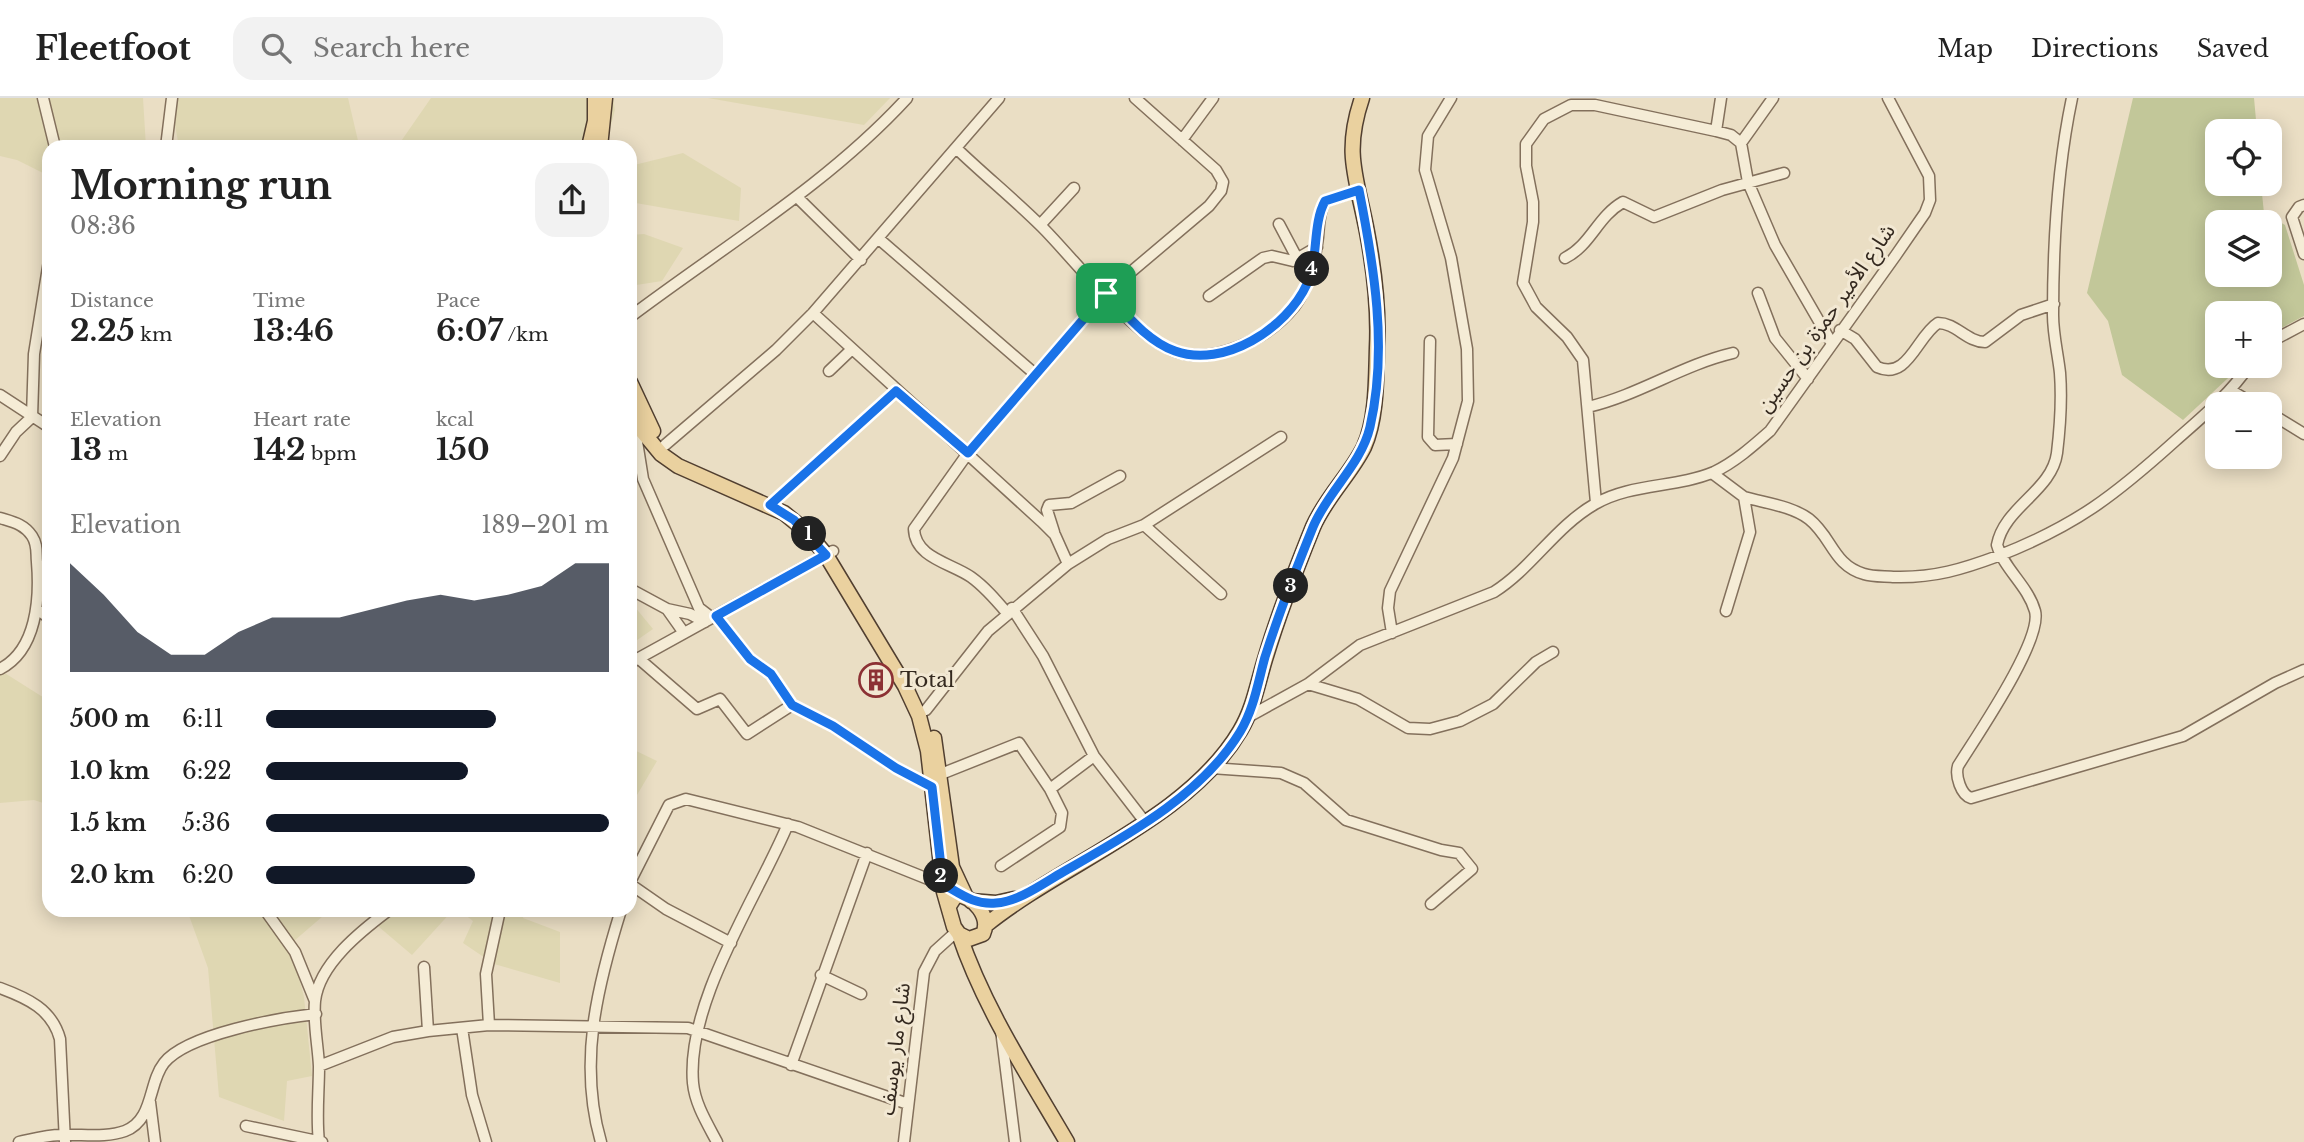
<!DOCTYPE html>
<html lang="en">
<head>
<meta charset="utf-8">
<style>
	body { margin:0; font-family:"Libre Baskerville","Noto Sans Arabic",serif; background:#f2f2f2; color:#222; height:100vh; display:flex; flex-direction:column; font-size:26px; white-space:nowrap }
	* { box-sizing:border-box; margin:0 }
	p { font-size:23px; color:#767676 }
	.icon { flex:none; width:38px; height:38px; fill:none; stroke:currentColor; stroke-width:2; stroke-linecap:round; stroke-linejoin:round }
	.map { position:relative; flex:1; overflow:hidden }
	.side { position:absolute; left:42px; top:42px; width:595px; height:777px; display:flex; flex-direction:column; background:#fff; border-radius:21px; box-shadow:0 4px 18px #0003 }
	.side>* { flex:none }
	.fabs { position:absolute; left:2205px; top:21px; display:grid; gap:14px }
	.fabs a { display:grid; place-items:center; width:77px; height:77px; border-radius:14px; background:#fff; box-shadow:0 4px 18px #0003; font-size:35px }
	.pin { position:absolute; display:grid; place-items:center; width:60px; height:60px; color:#fff; margin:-30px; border-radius:14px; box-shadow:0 4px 10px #0006 }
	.km { position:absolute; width:35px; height:35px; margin:-18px; border-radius:50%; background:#222; color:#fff; font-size:19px; line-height:35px; text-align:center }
	.round { display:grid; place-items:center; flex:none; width:74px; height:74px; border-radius:21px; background:#f2f2f2 }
	.overview { display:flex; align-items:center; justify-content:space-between; height:119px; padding:0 28px }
	h1 { font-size:38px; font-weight:700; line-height:52px }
	.metrics { display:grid; grid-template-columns:repeat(3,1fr); gap:10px; height:119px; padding:7px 28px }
	.metrics div { display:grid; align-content:center }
	.metrics b { font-size:30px; font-weight:700 }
	.metrics small { font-size:19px; font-weight:400 }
	.metrics p { font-size:19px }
	.chart { height:196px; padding:14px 28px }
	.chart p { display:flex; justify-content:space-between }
	.chart svg { width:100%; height:126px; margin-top:7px; fill:#111827; opacity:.7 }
	ul { padding:0 28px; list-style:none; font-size:23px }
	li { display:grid; grid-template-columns:112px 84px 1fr; align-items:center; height:52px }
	li i { height:18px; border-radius:9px; background:#111827 }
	header { display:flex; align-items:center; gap:42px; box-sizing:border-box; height:98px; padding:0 35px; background:#fff; border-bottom:2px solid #e0e0e0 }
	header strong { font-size:33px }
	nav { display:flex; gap:38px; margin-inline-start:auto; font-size:24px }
	.search { width:490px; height:63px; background:#f2f2f2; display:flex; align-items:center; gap:18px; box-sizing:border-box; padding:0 24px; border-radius:21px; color:#767676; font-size:26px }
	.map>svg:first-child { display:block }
	.farmland { fill:#dfd7b2 }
	.green { fill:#c2c799; fill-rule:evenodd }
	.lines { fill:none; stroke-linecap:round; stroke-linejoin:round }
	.minor-casing { stroke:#83705c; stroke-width:13 }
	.major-casing { stroke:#513f30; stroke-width:17 }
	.minor { stroke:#f5ecd6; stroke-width:10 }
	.major { stroke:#ead19f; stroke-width:14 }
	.route-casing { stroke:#fff; stroke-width:14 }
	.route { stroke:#1a73e8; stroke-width:9 }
	.labels { text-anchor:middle; stroke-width:6; stroke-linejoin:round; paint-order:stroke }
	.street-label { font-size:21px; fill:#34291f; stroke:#f2e8d3 }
	.poi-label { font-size:21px; fill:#34291f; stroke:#f2e8d3; text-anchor:start }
</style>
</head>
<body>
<header>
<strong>Fleetfoot</strong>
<div class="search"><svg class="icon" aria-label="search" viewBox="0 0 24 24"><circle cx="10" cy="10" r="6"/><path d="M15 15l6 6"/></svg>Search here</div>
<nav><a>Map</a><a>Directions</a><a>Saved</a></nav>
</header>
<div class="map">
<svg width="2304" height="1044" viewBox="0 0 2304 1044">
	<rect width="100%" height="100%" fill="#eadec4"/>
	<!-- farmland -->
	<path class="farmland" d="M 0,0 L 143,0 L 146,49 L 49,49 L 49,78 L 17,62 L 0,58 Z
		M 177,0 L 348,0 L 359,47 L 179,49 L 175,27 Z
		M 431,0 L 613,0 L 615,12 L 605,49 L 397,49 Z
		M 708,0 L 890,0 L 864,27 Z
		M 683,55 L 741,90 L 739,123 L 630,104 L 630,68 Z
		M 644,136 L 683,150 L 662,183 L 630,188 L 630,137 Z
		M 630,503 L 653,531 L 630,547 Z
		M 0,572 L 49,603 L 49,707 L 34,702 L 0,705 Z
		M 630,650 L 657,663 L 630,709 Z
		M 187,812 L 330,812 L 287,849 L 296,868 L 304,899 L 312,978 L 287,983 L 284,1023 L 219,999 L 208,870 Z
		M 359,812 L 453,812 L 412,857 Z
		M 459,812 L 525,812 L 523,820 L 560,834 L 560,885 L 494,866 L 463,845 L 473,823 Z"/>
	<!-- green -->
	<path class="green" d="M 2133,0 L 2254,0 L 2257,33 L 2217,33 L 2217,86 L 2261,86 L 2264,115 L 2285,127 L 2304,187 L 2304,218 L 2270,236 L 2270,215 L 2217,215 L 2217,268 L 2241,268 L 2183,322 L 2122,277 L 2108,223 L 2087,195 ZM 2217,124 L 2270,124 L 2270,177 L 2217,177 Z"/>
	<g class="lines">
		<!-- minor casing -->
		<g class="minor-casing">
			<path id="minor" d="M 43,0 L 55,49
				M 1721,0 L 1716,33 L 1731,37 L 1741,45 L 1748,84 L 1775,147 L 1831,244
				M 2072,0 C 2057,71 2053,144 2053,217 C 2053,237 2058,256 2060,275 C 2062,301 2060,330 2057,355 C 2052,393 2004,409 1997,447 C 2004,471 2028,488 2035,513 C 2043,542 1976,639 1958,668 C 1955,678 1961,697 1971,700 L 2183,638 L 2275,585 L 2304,572
				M 1182,42 L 1213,0
				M 1741,45 L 1773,0
				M 166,49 L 172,0
				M 956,50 C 984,77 1015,102 1042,129 C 1076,163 1131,236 1174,253 C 1214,268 1269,240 1294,209 C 1309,189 1315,164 1318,139 C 1319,127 1319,114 1325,103 L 1359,92
				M 797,99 L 861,162
				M 2304,107 L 2299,109 L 2292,119 L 2304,156
				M 1279,126 L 1297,160
				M 1040,127 L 1074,90
				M 879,141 L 1035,276
				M 1565,160 C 1591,147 1597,119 1623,104 L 1654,119 L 1722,92 L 1784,75
				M 1758,195 L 1775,240 L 1808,281
				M 1209,198 L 1263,160 L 1272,158 L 1293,163 L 1317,149
				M 813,215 L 1042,424 L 1055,437 L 1068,466
				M 630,219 C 724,148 827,87 907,0
				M 1840,232 L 1855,241 L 1877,269 C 1908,283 1917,238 1938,225 C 1956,225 1967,244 1985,244 L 2021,217 L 2054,206
				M 1430,243 L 1428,339 L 1435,347 L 1457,346
				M 2270,244 L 2304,226
				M 829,273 L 851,252
				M 2232,293 L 2254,306
				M 0,297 L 49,329
				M 1588,309 C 1639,297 1682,267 1733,255
				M 2270,315 L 2304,336
				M 634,325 L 643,381 L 699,510 L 712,520
				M 665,347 L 776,252 L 813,215 L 999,0
				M 0,358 L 16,334 L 32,319 L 34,256 L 49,163
				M 1712,375 L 1744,399 L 1750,434 L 1726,513
				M 1744,399 C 1765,405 1792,408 1809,421 C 1832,439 1833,467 1864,476 C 1873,479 1885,478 1895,479 C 1934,480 1963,471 1998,458 C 2075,428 2114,398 2175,343 C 2202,319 2229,297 2249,268
				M 1596,405 L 1583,262 L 1567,239 L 1536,209 L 1523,185 L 1533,124 L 1533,104 L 1526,68 L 1526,46 L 1544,21 L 1571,7 L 1595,7 L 1716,33
				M 770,407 L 896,293
				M 0,420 C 13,424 24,426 32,438 C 38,447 36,455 37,464 C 40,500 37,552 0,571
				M 1144,427 L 1221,496
				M 1054,434 L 1047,412 L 1049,407 L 1071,405 L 1120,378
				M 630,491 L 667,511 L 684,535
				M 1012,510 L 1043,558 L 1094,658 L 1145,724
				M 37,511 L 49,520
				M 667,511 L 690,516 L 705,524
				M 1007,515 C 996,502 985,489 971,479 C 951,465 915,460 914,431 L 968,355 L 1106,195 L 1209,108 L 1221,93 L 1223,84 L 1216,72 L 1135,0
				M 716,518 L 750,561 L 771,576 L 792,607 L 833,628 L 896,670 L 932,689
				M 1392,535 L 1388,510 L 1390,493 L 1453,360 L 1468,303 L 1467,251 L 1451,160 L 1425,72 L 1428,38 L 1451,0
				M 638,560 L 697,611 L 720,601 L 747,636 L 792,607
				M 630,565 L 833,453
				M 1308,586 L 1358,601 L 1408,630 L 1430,631 L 1460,623 L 1493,606 L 1536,564 L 1553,554
				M 926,612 L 988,533 L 1068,466 L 1108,441 L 1144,427 L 1281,339
				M 1248,619 L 1308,586 L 1360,547 L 1494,494 C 1532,470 1555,429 1595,406 C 1631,385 1676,390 1714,374 C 1735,364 1753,348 1770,333 L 1896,157 L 1925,115 L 1930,102 L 1929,78 L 1888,0
				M 1211,670 L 1281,675 L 1304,685 L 1346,722 L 1441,752 L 1459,755 L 1472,771 L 1431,806
				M 941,676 L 1019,645 L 1050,691 L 1094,658
				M 1001,768 L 1060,729 L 1062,715 L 1050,691
				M 630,784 L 669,707 L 686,701 L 798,729 L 948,789
				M 630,786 L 666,811 L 731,845
				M 265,812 L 295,854 L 315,903
				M 424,869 L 428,933
				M 821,877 L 861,896
				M 0,890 C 27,900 52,911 60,941 L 65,1044
				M 489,927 L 486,876 L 500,812
				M 462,930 L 472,997 L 486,1044
				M 1001,932 L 1015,1044
				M 791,967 L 867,755
				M 319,968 L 393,939 L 428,933 L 489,927 L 688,930 L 908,1006
				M 150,1004 L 155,1044
				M 246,1028 L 322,1044
				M 19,1044 C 33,1041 47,1037 61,1037 C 82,1036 106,1040 125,1033 C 154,1022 148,985 164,965 C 187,936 279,920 316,916
				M 319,1044 C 316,1019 319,994 319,968 C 318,947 313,924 315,903 C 319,866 361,833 389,812
				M 601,1044 C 578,965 597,889 621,812
				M 717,1044 C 707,1025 695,1006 693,985 C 686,904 757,800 788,726
				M 904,1044 L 924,874 L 935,853 L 956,834"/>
		</g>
		<!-- major casing -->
		<g class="major-casing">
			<path id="major" d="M 589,49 L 595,23 L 595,0
				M 600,49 L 605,0
				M 630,284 L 653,333
				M 630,309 L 642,333 L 661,356 L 678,368 L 784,415 L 806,433 L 826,457 L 905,588 L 919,618 L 928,653 L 944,794 L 954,829 L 959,836 L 969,841 L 983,836 C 991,819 974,798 956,797 L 949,808
				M 934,640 L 952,769 L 966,799
				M 971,803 L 996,805 L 1014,801
				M 986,827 C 1064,764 1188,721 1240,633 C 1254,610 1258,583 1266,558 C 1279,515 1296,471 1313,429 C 1326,399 1350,377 1364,349 C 1377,320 1376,280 1377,250 C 1379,211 1374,171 1367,134 C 1357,80 1343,56 1362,0
				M 959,836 C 984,910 1028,977 1067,1044"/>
		</g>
		<!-- minor -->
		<use href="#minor" class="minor"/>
		<!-- major -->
		<use href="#major" class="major"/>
	</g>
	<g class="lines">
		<!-- route casing -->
		<g class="route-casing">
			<path id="route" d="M 1359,92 C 1374,168 1388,251 1370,329 C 1361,367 1328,393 1313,429 C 1296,471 1279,515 1265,559 C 1258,584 1254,611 1240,634 C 1201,698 1126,738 1063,774 C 1042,786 1020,803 996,805 C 974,807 961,796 943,786 L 932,689 L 896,670 L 833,628 L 792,607 L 771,576 L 750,561 L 716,518 L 826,457 L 794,422 L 770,407 L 896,293 L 968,355 L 1106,195 C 1126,216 1147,243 1175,253 C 1224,271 1287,230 1307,186 C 1319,160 1312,127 1325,103 Z"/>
		</g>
		<!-- route -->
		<use href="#route" class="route"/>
	</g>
	<!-- icons -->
	<defs>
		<g id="building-ring" transform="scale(1.75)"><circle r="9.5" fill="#f2e8d3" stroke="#8c3134" stroke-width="1.5"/><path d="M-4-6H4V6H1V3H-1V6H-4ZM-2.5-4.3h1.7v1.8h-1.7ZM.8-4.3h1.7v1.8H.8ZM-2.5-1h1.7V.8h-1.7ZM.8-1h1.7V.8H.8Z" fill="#8c3134"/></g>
	</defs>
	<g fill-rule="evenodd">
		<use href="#building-ring" x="876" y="582"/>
	</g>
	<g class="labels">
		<!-- street labels -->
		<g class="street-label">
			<text transform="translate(1826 220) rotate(-55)" y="7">شارع الأمير حمزة بن حسين</text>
			<text transform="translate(895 951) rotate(-83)" y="7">شارع مار يوسف</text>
		</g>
		<!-- poi labels -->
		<g class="poi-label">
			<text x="900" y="589">Total</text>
		</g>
	</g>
</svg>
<div class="fabs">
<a><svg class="icon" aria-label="locate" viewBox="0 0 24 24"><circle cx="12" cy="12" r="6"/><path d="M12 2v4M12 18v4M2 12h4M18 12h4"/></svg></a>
<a><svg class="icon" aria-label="layers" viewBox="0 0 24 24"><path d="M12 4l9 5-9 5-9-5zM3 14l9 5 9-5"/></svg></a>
<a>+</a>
<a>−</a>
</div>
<div class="pin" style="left:1106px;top:195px;background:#1e9e55"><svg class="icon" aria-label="arrive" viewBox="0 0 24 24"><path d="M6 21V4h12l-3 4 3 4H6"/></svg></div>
<b class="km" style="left:809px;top:436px">1</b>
<b class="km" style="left:941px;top:778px">2</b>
<b class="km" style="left:1291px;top:488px">3</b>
<b class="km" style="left:1312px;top:171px">4</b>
<section class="side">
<div class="overview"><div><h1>Morning run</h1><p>08:36</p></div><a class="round"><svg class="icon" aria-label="share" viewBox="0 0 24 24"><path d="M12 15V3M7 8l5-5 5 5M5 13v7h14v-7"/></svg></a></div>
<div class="metrics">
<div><p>Distance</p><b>2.25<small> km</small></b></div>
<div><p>Time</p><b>13:46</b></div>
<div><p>Pace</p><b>6:07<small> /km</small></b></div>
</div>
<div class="metrics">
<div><p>Elevation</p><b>13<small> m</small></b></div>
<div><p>Heart rate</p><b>142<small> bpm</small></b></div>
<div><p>kcal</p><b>150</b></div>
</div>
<div class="chart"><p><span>Elevation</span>189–201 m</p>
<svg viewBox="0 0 160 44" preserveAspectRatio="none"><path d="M0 44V6L10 17L20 30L30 38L40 38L50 30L60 25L70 25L80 25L90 22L100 19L110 17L120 19L130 17L140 14L150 6L160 6V44z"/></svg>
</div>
<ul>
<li><b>500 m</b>6:11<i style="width:67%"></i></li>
<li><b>1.0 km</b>6:22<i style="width:59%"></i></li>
<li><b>1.5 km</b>5:36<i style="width:100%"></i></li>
<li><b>2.0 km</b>6:20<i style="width:61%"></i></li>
</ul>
</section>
</div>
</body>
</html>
